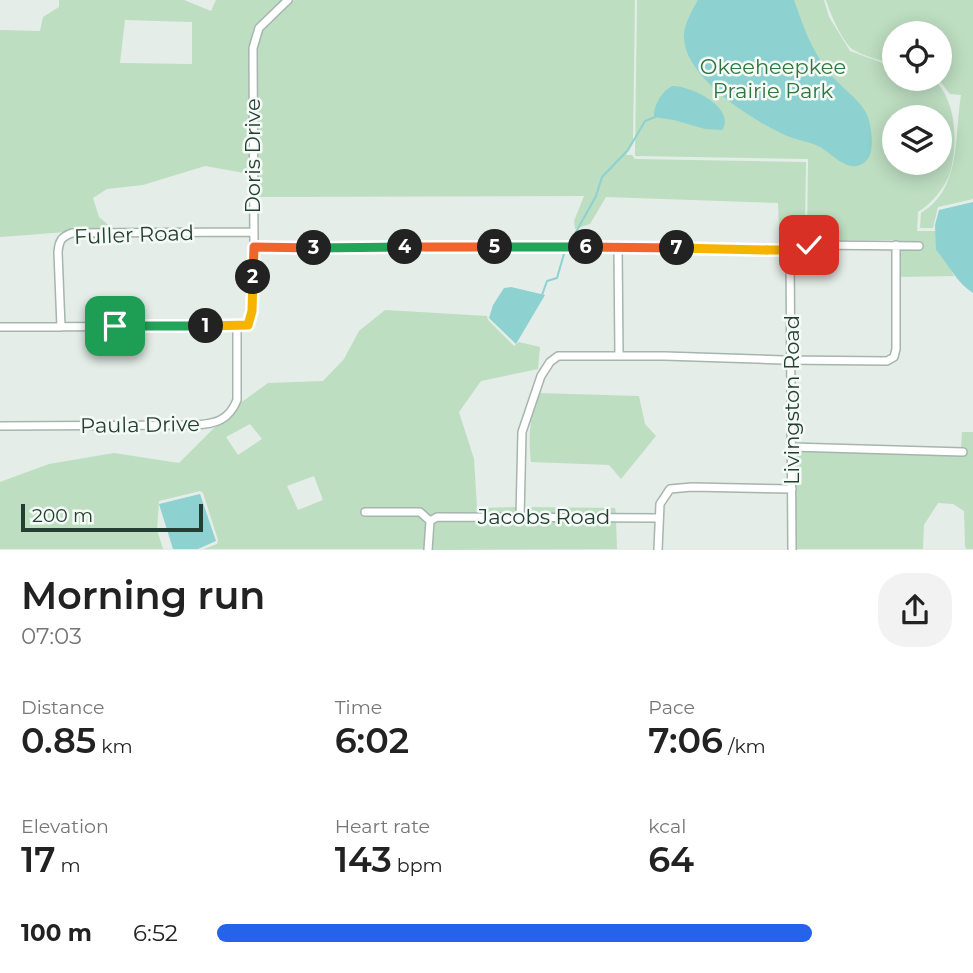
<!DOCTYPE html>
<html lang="en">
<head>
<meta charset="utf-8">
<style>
	body { margin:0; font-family:Montserrat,sans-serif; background:#f2f2f2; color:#222; height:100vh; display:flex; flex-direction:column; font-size:26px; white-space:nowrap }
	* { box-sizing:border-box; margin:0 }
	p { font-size:23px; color:#767676 }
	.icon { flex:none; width:38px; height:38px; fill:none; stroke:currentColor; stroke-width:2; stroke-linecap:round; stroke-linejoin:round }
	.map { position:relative; height:550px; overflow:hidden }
	.details { display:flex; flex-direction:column; background:#fff; flex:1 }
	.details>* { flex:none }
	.controls { position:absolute; left:882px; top:21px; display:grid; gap:14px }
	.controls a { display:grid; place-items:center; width:70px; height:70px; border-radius:50%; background:#fff; box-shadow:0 4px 18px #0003; font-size:35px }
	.scale { position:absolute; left:21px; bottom:18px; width:182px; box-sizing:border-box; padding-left:7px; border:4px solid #233f33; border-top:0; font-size:19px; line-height:24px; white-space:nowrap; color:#233f33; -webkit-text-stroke:5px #f5faf6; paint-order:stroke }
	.pin { position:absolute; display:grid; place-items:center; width:60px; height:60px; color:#fff; margin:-30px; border-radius:14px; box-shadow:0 4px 10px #0006 }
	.km { position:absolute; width:35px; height:35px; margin:-18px; border-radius:50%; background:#222; color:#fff; font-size:19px; line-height:35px; text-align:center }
	.round { display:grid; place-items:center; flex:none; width:74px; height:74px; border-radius:28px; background:#f2f2f2 }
	.head { display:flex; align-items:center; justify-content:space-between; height:119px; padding:0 21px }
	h1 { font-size:38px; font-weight:600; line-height:52px }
	.metrics { display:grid; grid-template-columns:repeat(3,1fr); gap:10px; height:119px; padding:7px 21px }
	.metrics div { display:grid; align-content:center }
	.metrics b { font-size:35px; font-weight:600 }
	.metrics small { font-size:19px; font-weight:400 }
	.metrics p { font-size:19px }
	ul { padding:0 21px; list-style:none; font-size:23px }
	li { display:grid; grid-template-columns:112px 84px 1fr; align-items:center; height:52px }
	li i { height:18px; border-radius:9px; background:#2563eb }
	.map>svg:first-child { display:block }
	.green { fill:#bddec1; fill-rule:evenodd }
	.water { fill:#8dd1d1 }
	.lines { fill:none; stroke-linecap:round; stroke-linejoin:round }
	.stream { stroke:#8dd1d1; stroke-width:2 }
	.street-casing { stroke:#a6b5ae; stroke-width:10 }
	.street { stroke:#fff; stroke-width:7 }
	.split-1-casing { stroke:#fff; stroke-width:14 }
	.split-2-casing { stroke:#fff; stroke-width:14 }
	.split-3-casing { stroke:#fff; stroke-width:14 }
	.split-4-casing { stroke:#fff; stroke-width:14 }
	.split-5-casing { stroke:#fff; stroke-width:14 }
	.split-6-casing { stroke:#fff; stroke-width:14 }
	.split-7-casing { stroke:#fff; stroke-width:14 }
	.split-8-casing { stroke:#fff; stroke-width:14 }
	.split-9-casing { stroke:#fff; stroke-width:14 }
	.split-1 { stroke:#22a559; stroke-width:9 }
	.split-2 { stroke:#f5b400; stroke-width:9 }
	.split-3 { stroke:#f0652b; stroke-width:9 }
	.split-4 { stroke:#22a559; stroke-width:9 }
	.split-5 { stroke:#f0652b; stroke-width:9 }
	.split-6 { stroke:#22a559; stroke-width:9 }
	.split-7 { stroke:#f0652b; stroke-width:9 }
	.split-8 { stroke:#f5b400; stroke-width:9 }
	.split-9 { stroke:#f5b400; stroke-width:9 }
	.labels { text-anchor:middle; stroke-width:5; stroke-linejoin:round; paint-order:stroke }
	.park-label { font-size:21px; fill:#2e763f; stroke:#f5faf6 }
	.street-label { font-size:21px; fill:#233f33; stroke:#f5faf6 }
</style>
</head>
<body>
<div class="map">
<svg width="973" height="550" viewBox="0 0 973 550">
	<rect width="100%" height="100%" fill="#e4ede8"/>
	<!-- green -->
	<path class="green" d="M 59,0 L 184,0 L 211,11 L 216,0 L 283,0 L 254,27 L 251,39 L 250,174 L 205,166 L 143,185 L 107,189 L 93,198 L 99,217 L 113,229 C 75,230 38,235 0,237 L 0,30 L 40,31 L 43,17 L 59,7 ZM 125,20 L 192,22 L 192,64 L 120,63 Z
		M 293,0 L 635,0 L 633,141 L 626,155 L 632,155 L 635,159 L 806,162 L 805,230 L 779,229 L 778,203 L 606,197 L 590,224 L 575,229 L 574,221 L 584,196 L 256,197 L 256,48 L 262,30 Z
		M 637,0 L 824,0 L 829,17 L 850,51 L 894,67 L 894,79 L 933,79 C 957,99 958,145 950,173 C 945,188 931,204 918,212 L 917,231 L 936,231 L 936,250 L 947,262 L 954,276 L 899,277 L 899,240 L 807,241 L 808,159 L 635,156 ZM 894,117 L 940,117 L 940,163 L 894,163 Z
		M 826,0 L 973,0 L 973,199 L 938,207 L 933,228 L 920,228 L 921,213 C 962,188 954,137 961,95 L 950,94 L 938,79 L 940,33 L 894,33 L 894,64 C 882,61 863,56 852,49 C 842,41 830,13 826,0 Z
		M 385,310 L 487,316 L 488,320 L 514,346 L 519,342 L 540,347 L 538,369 L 481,381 L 459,412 L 474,459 L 477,508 L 517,507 L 514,514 L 437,513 L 430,516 L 420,509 L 362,509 L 362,516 L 419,516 L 427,522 L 425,549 L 204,549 L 217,544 L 218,540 L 203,493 L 200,491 L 159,501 L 157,530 L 163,549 L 0,549 L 0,482 L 49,464 L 114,453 L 179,463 L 215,427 L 232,417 L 239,404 L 268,383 L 323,381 L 344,359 L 359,331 ZM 250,424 L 262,439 L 238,455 L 226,437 ZM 314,476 L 323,500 L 298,510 L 287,486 Z
		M 538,393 L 639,396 L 645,424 L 656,436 L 621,479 L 609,465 L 531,462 C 528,439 530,416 538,393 Z
		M 962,432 L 973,432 L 973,549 L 966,549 L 965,546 L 964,511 L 953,504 L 938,503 L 924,525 L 923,549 L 795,549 L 795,451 L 966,455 L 966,448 L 961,448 Z
		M 523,507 L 615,508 L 616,514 L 523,514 Z
		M 437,520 L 616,521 L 617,549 L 431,550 L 433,523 Z"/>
	<!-- water -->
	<path class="water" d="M 698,0 L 794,0 C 804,28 810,47 828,71 C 839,87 864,101 869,120 C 872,134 877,162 857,166 C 843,168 831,153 820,147 C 809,141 796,140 785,135 C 752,120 681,76 684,34 C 685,23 692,10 698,0 Z
		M 672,86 C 690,85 737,108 722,130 L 705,129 L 674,120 L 654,117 C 653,106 662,91 672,86 Z
		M 973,202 L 973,293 C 956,282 949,265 936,250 L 935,225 L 939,210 Z
		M 511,287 L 545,295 L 516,344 L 489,318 L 493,305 L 504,288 Z
		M 200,494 L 216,541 L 198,549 L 173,549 L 159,504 Z"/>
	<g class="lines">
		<!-- stream -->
		<path class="stream" d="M 571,241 L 596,196 L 602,177 L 628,150 L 645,121 L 655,117
			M 542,295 L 547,281 L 557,278 L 564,254"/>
		<!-- street casing -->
		<g class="street-casing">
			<path id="street" d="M 254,247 L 618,247 L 782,251 L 809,245 L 919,246
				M 618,247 L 619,355
				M 790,250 L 792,550
				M 0,327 L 243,326 L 248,325 L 252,311 L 254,247 L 253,48 L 259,28 L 288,0
				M 61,327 L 58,252 C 59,241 61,237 72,233 L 254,232
				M 0,426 L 195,425 C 216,424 229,420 237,400 L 237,326
				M 792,447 L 963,452
				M 365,512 L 420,512 L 430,521
				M 520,518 L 522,432 L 541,376 L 550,362 L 558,356 L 665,356 L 783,360 L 887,361 L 894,357 L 896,349 L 896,245
				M 430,521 L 437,517 L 658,518
				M 428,550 L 430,521
				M 658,550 L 660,504 L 670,489 L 692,487 L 792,489"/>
		</g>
		<!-- street -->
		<use href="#street" class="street"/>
	</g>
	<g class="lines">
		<!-- split-1 casing -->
		<g class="split-1-casing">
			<path id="split-1" d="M 115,326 L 206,326"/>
		</g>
		<!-- split-2 casing -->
		<g class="split-2-casing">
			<path id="split-2" d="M 206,326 L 248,325 L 252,311 L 253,277"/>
		</g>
		<!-- split-3 casing -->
		<g class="split-3-casing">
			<path id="split-3" d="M 253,277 L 254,247 L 314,248"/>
		</g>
		<!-- split-4 casing -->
		<g class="split-4-casing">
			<path id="split-4" d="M 314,248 L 405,247"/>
		</g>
		<!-- split-5 casing -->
		<g class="split-5-casing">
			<path id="split-5" d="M 405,247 L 495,247"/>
		</g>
		<!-- split-6 casing -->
		<g class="split-6-casing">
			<path id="split-6" d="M 495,247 L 586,247"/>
		</g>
		<!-- split-7 casing -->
		<g class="split-7-casing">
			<path id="split-7" d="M 586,247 L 677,248"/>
		</g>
		<!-- split-8 casing -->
		<g class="split-8-casing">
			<path id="split-8" d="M 677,248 L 767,250"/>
		</g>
		<!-- split-9 casing -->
		<g class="split-9-casing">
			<path id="split-9" d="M 767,250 L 790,250 L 809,245"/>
		</g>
		<!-- split-1 -->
		<use href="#split-1" class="split-1"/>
		<!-- split-2 -->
		<use href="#split-2" class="split-2"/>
		<!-- split-3 -->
		<use href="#split-3" class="split-3"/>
		<!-- split-4 -->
		<use href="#split-4" class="split-4"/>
		<!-- split-5 -->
		<use href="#split-5" class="split-5"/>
		<!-- split-6 -->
		<use href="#split-6" class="split-6"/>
		<!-- split-7 -->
		<use href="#split-7" class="split-7"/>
		<!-- split-8 -->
		<use href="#split-8" class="split-8"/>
		<!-- split-9 -->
		<use href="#split-9" class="split-9"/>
	</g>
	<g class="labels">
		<!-- park labels -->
		<g class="park-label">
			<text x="773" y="74">Okeeheepkee<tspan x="773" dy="24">Prairie Park</tspan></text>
		</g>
		<!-- street labels -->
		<g class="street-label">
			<text transform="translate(253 156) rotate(-90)" y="7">Doris Drive</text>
			<text transform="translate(134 235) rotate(-2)" y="7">Fuller Road</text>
			<text transform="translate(792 400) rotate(-90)" y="7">Livingston Road</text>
			<text transform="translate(140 425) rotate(-1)" y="7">Paula Drive</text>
			<text x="544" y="524">Jacobs Road</text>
		</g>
	</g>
</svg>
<div class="controls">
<a><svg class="icon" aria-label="locate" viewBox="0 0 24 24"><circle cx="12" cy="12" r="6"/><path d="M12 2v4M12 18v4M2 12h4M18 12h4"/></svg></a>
<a><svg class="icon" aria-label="layers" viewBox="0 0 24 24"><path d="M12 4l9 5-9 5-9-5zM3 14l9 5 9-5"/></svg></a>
</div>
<div class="scale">200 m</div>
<div class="pin" style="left:115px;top:326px;background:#1e9e55"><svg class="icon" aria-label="arrive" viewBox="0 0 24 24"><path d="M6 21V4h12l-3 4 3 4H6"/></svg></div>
<div class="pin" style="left:809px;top:245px;background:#d93025"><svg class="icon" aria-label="check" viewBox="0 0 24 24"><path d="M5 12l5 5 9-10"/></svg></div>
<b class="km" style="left:206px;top:326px">1</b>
<b class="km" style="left:253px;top:277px">2</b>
<b class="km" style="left:314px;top:248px">3</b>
<b class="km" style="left:405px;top:247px">4</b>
<b class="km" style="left:495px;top:247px">5</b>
<b class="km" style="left:586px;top:247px">6</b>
<b class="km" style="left:677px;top:248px">7</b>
</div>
<section class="details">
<div class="head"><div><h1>Morning run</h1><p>07:03</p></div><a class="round"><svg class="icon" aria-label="share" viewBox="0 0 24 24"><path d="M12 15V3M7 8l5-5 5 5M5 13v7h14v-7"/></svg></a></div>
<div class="metrics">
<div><p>Distance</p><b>0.85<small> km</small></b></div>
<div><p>Time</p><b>6:02</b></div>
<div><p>Pace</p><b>7:06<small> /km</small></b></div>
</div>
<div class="metrics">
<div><p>Elevation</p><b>17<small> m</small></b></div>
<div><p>Heart rate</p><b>143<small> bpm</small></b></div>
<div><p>kcal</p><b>64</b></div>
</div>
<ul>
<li><b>100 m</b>6:52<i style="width:81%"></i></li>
</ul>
</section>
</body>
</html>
